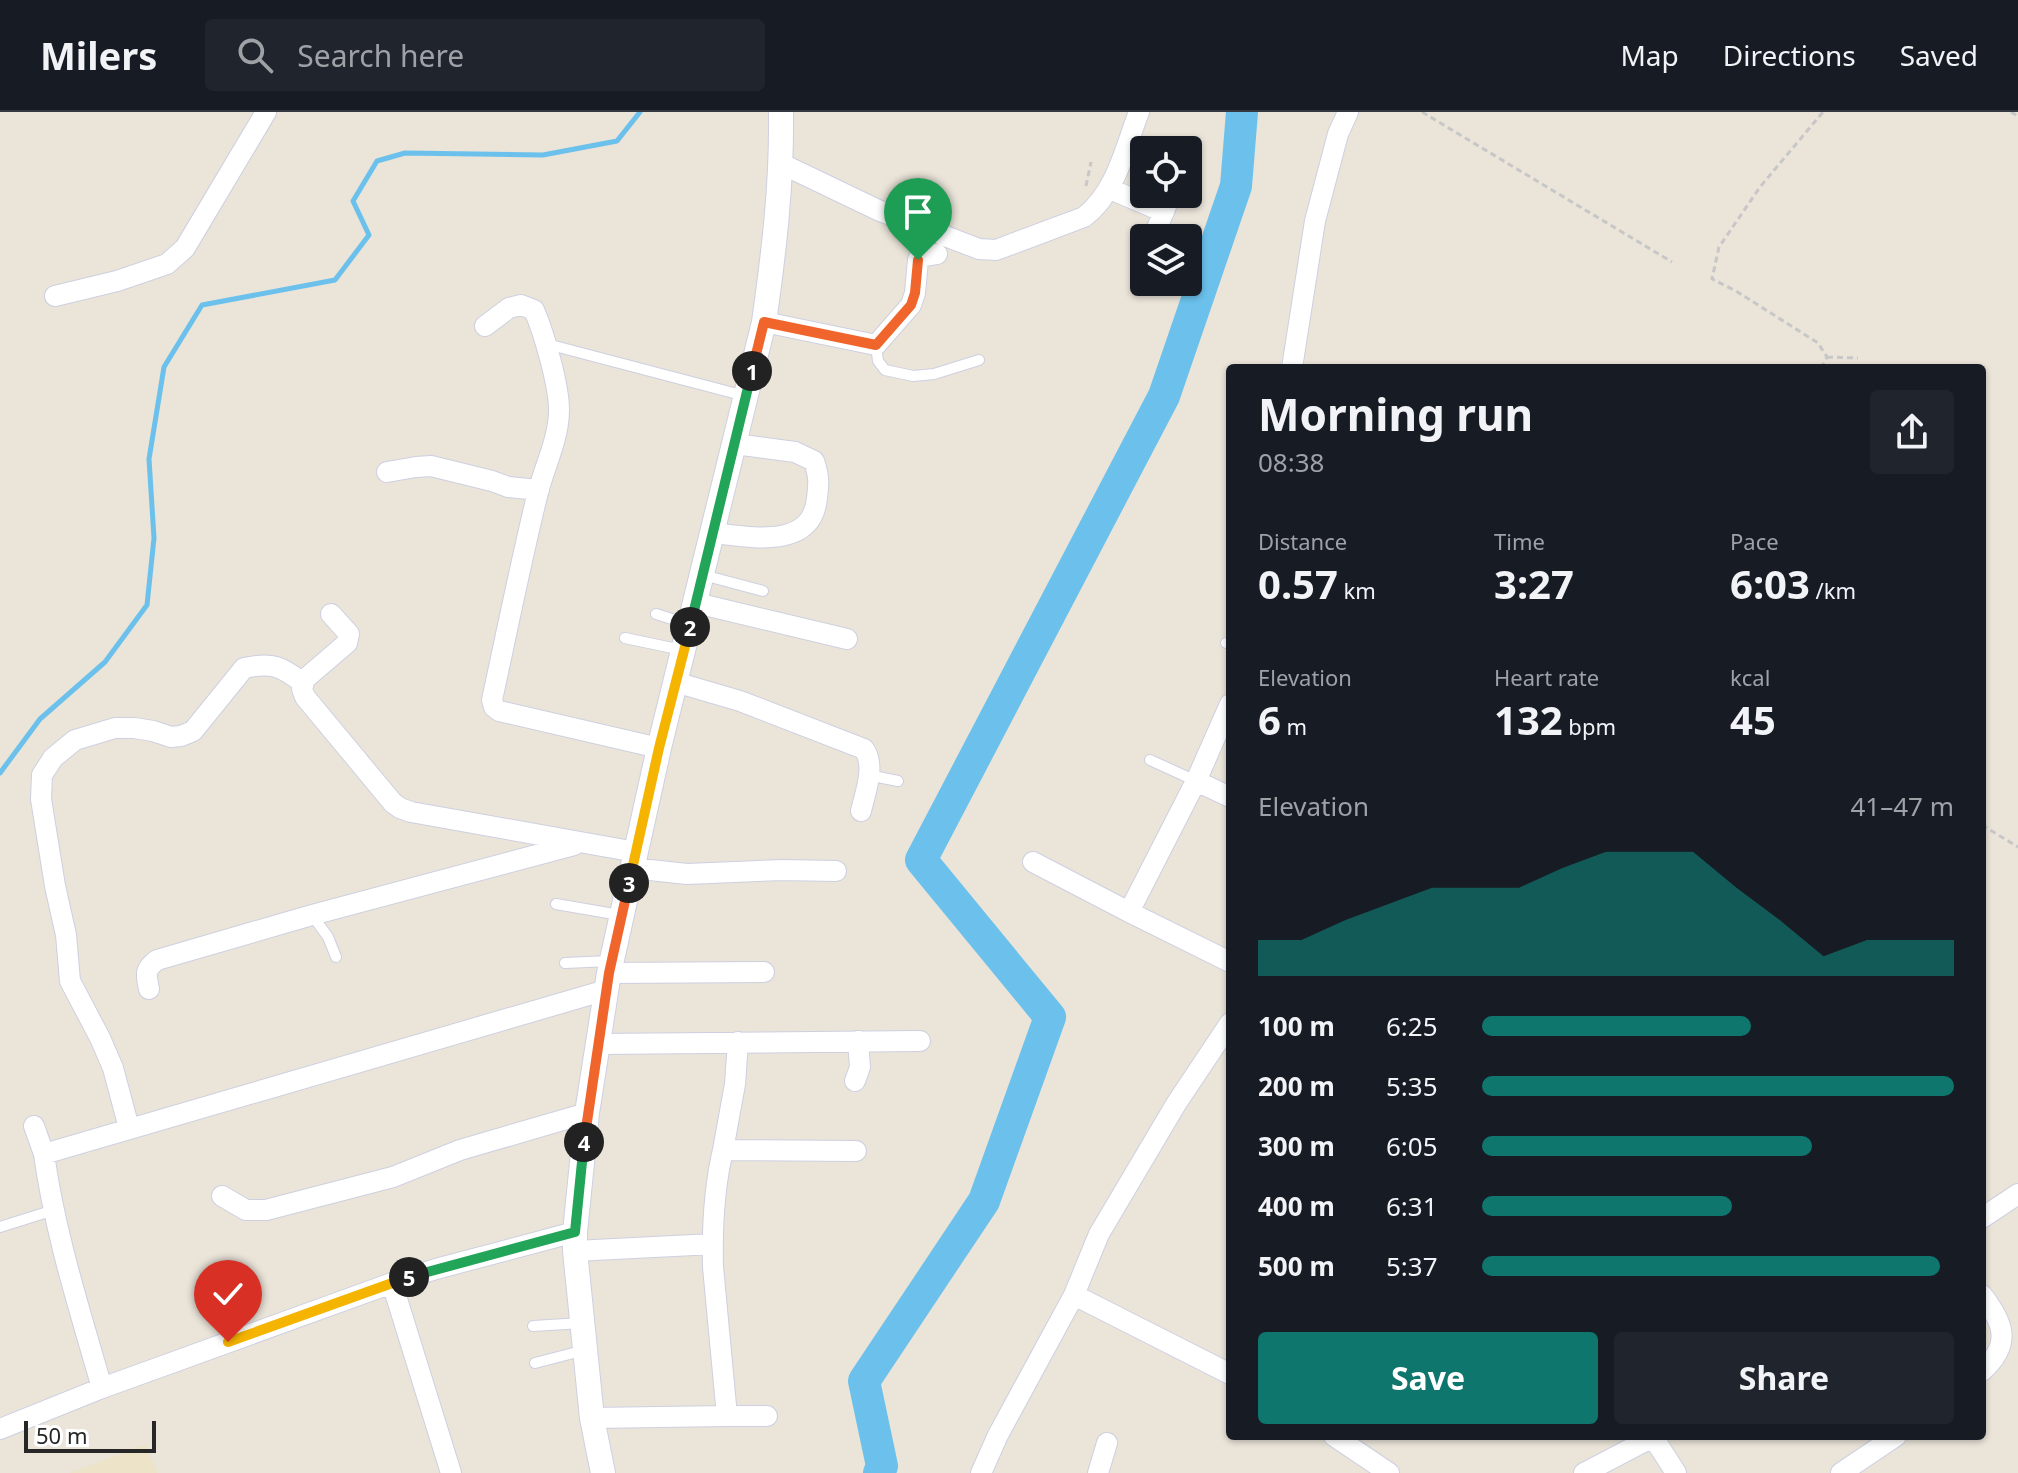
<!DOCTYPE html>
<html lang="en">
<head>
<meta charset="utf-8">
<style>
	body { margin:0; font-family:"Noto Sans",sans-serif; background:#20242c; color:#f1f3f6; height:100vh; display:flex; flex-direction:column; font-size:30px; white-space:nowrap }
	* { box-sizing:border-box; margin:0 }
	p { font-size:26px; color:#9ea1a6 }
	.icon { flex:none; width:44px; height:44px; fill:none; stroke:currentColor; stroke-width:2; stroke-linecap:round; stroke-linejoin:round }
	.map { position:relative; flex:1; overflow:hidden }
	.sheet { position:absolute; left:1226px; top:252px; width:760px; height:1076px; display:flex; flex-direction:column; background:#171b24; border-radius:8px; box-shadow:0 2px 6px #0004 }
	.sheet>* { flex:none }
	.controls { position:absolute; left:1130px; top:24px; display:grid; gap:16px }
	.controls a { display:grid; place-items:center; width:72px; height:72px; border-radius:8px; background:#171b24; box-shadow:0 2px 6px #0004; font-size:40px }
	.scale { position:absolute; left:24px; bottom:20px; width:132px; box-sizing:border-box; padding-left:8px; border:4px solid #272727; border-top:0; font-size:22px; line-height:28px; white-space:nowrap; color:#272727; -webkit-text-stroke:6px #fff; paint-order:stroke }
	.pin { position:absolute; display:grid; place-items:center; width:68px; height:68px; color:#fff; margin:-82px -34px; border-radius:50% 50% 50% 0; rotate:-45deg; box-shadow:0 0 8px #0007 }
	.pin .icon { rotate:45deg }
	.km { position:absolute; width:40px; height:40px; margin:-20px; border-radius:50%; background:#222; color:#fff; font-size:22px; line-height:40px; text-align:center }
	.round { display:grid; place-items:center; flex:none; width:84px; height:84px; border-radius:8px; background:#20242c }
	.summary { display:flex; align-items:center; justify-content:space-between; height:136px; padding:0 32px }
	h1 { font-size:44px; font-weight:700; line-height:60px }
	.figures { display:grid; grid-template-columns:repeat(3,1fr); gap:12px; height:136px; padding:8px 32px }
	.figures div { display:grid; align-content:center }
	.figures b { font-size:40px; font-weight:700 }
	.figures small { font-size:22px; font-weight:400 }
	.figures p { font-size:22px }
	.chart { height:224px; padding:16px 32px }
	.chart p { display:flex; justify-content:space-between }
	.chart svg { width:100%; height:144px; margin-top:8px; fill:#0f766e; opacity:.7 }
	.action { display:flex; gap:16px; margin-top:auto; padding:16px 32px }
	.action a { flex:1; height:92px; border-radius:8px; background:#0f766e; color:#fff; font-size:32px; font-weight:700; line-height:92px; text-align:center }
	.action a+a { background:#20242c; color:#f1f3f6 }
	ul { padding:0 32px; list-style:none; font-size:26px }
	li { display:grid; grid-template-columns:128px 96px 1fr; align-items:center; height:60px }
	li i { height:20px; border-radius:10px; background:#0f766e }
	header { display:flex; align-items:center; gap:48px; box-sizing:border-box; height:112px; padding:0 40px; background:#171b24; border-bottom:2px solid #363941 }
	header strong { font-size:38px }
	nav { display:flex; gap:44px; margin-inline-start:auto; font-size:28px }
	.search { width:560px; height:72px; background:#20242c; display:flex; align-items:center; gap:20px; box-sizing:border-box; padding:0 28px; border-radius:8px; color:#9ea1a6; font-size:30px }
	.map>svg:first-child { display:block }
	.education { fill:#ece3c8 }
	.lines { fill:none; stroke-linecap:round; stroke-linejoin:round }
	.stream { stroke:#6bc1ec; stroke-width:5 }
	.river { stroke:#6bc1ec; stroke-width:32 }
	.service-casing { stroke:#ced0e1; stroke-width:12 }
	.minor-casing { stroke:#ced0e1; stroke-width:22 }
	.tertiary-casing { stroke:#ced0e1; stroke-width:26 }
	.path { stroke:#c7c7c7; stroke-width:3; stroke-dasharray:6 4; stroke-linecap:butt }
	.service { stroke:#fff; stroke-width:10 }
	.minor { stroke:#fff; stroke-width:20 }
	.tertiary { stroke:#fff; stroke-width:24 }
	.split-1-casing { stroke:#fff; stroke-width:16 }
	.split-2-casing { stroke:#fff; stroke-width:16 }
	.split-3-casing { stroke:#fff; stroke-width:16 }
	.split-4-casing { stroke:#fff; stroke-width:16 }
	.split-5-casing { stroke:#fff; stroke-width:16 }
	.split-6-casing { stroke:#fff; stroke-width:16 }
	.split-1 { stroke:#f0652b; stroke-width:10 }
	.split-2 { stroke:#22a559; stroke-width:10 }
	.split-3 { stroke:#f5b400; stroke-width:10 }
	.split-4 { stroke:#f0652b; stroke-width:10 }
	.split-5 { stroke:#22a559; stroke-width:10 }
	.split-6 { stroke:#f5b400; stroke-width:10 }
</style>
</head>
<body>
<header>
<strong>Milers</strong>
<div class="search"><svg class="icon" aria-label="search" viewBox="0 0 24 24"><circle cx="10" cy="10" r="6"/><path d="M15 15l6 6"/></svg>Search here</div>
<nav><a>Map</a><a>Directions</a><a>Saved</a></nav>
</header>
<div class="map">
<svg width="2018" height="1361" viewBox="0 0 2018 1361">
	<rect width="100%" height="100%" fill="#eae4d9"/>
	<!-- education -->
	<path class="education" d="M 145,1332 L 158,1361 L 70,1361 Z"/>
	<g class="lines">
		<!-- stream -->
		<path class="stream" d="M 0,661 L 40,607 L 105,550 L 147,493 L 154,426 L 149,347 L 164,255 L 202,193 L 335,168 L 369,123 L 353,89 L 377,49 L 405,41 L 543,43 L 617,29 L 640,0"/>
		<!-- river -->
		<path class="river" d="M 879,1361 L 882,1354 L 864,1269 L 984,1089 L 1050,905 L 921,748 L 1164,284 L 1236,74 L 1242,0"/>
		<!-- service casing -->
		<g class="service-casing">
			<path id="service" d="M 547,232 L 745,284
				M 876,233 L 878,249 L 885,258 L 913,264 L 934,262 L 979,248
				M 703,463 L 763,479
				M 656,502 L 688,512
				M 625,526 L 682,538
				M 1226,531 L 1230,531
				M 1150,648 L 1196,669
				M 868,663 L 898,669
				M 556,792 L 620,803
				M 312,803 L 328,825 L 336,845
				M 565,851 L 610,849
				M 0,1115 L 54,1098
				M 533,1214 L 582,1211
				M 535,1251 L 585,1238"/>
		</g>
		<!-- minor casing -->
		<g class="minor-casing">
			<path id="minor" d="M 782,52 L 880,99 L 979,137 L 996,138 L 1084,105 C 1116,81 1125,36 1139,0
				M 1110,77 L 1164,100
				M 1153,126 L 1171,82
				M 55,184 L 117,169 L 167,152 L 185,136 L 266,0
				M 764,210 L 876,233 L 911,193 L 915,181 L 918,148 L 923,144 L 937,142
				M 485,214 L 509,196 L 521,193 L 534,198 C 544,221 559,273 559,298 C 559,326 545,353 538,380 C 521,449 507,519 492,588 L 494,595 L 499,599 L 659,636
				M 1292,256 L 1315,109 L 1338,22 L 1348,0
				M 387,360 L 416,355 L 431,354 L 492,369 L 508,375 L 539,378
				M 713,421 C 751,425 812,438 817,386 C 819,370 819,364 814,349 L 795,340 L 735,332
				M 696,491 L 847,527
				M 331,502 L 349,522 L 347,531 L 305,567 L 302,577 L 305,585 L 393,691 L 400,696 L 411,700 L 636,740
				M 675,570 L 740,589 L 864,637 C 876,654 865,681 861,699
				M 1196,669 L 1230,685
				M 1033,750 L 1129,800 L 1230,850
				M 632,756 L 687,762 L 782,758 L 836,759
				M 1129,800 L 1196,669 L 1230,592
				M 609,861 L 764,860
				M 149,877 C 146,862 144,858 157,848 L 312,803 L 574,733
				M 598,932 L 920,929
				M 855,969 L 860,955 L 858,929
				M 34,1014 L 44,1042
				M 129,1016 L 113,956 L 100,926 L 70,869 L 66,823 L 55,774 L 41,687 L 42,663 L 53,646 L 75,628 L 115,616 L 134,616 L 153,619 L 171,625 L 181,624 L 193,619 L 244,556 C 272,550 281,554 303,571
				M 723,1038 L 735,972 L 738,930
				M 222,1084 L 246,1098 L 266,1098 L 393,1065 L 460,1038 L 587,1001
				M 1982,1106 L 2018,1082
				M 575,1139 L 713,1132
				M 392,1171 L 451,1361
				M 1074,1183 L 1230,1262
				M 1982,1183 C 2004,1211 2012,1232 1982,1259
				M 102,1276 C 80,1199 55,1122 44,1042 L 606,878
				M 727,1304 L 767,1304
				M 592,1306 L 727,1304 L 713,1155 C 712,1116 714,1076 723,1038 L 856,1039
				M 0,1317 L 102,1276 L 392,1171 L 436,1157 L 575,1120
				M 1334,1324 L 1389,1361
				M 1653,1325 L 1676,1361
				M 981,1361 L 998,1323 L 1074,1183 L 1099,1122 L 1176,992 L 1230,911
				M 1098,1361 L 1107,1331
				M 1584,1361 L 1655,1324
				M 1841,1361 L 1896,1324"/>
		</g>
		<!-- tertiary casing -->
		<g class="tertiary-casing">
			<path id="tertiary" d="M 603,1361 L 592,1306 L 575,1139 L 575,1120 L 587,1001 L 609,861 L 659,636 L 764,210 C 774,139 782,72 781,0"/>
		</g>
		<!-- path -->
		<path class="path" d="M 1422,0 L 1672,150
			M 2011,0 L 2018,4
			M 1086,74 L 1091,50
			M 1827,245 L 1858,246
			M 1821,256 L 1827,245 L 1818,231 L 1736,179 L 1712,167 L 1719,135 L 1760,75 L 1823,0
			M 1982,713 L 2018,735"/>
		<!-- service -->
		<use href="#service" class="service"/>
		<!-- minor -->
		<use href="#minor" class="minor"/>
		<!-- tertiary -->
		<use href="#tertiary" class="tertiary"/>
	</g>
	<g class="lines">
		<!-- split-1 casing -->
		<g class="split-1-casing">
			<path id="split-1" d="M 752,259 L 764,210 L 876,233 L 911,193 L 915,181 L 918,148"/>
		</g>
		<!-- split-2 casing -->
		<g class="split-2-casing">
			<path id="split-2" d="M 690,515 L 752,259"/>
		</g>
		<!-- split-3 casing -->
		<g class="split-3-casing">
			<path id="split-3" d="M 629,771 L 659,636 L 690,515"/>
		</g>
		<!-- split-4 casing -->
		<g class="split-4-casing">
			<path id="split-4" d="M 584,1030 L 609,861 L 629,771"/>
		</g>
		<!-- split-5 casing -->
		<g class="split-5-casing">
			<path id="split-5" d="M 409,1165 L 575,1120 L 584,1030"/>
		</g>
		<!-- split-6 casing -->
		<g class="split-6-casing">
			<path id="split-6" d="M 228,1230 L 409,1165"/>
		</g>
		<!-- split-1 -->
		<use href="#split-1" class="split-1"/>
		<!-- split-2 -->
		<use href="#split-2" class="split-2"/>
		<!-- split-3 -->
		<use href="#split-3" class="split-3"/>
		<!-- split-4 -->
		<use href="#split-4" class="split-4"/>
		<!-- split-5 -->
		<use href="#split-5" class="split-5"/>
		<!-- split-6 -->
		<use href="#split-6" class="split-6"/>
	</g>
</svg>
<div class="controls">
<a><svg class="icon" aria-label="locate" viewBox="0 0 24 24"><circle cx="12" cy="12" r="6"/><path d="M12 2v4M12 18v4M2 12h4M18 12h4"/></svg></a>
<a><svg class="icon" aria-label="layers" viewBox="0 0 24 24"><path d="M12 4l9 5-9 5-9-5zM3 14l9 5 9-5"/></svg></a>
</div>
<div class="scale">50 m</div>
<div class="pin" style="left:918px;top:148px;background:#1e9e55"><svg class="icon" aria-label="arrive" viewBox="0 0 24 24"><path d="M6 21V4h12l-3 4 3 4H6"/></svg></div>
<div class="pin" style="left:228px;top:1230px;background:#d93025"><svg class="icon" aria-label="check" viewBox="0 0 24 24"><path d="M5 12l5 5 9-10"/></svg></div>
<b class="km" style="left:752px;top:259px">1</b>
<b class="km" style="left:690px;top:515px">2</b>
<b class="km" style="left:629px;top:771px">3</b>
<b class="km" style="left:584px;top:1030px">4</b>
<b class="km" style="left:409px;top:1165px">5</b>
<section class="sheet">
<div class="summary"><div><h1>Morning run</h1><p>08:38</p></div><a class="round"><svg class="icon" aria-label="share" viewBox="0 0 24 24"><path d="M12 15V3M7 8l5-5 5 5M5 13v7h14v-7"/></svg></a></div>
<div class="figures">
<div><p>Distance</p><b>0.57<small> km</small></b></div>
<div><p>Time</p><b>3:27</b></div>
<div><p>Pace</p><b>6:03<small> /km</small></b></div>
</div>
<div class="figures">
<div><p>Elevation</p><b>6<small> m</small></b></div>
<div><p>Heart rate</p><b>132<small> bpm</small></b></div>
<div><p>kcal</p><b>45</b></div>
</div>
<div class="chart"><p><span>Elevation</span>41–47 m</p>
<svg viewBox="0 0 160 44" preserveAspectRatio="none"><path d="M0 44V33L10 33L20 27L30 22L40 17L50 17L60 17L70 11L80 6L90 6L100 6L110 17L120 27L130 38L140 33L150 33L160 33V44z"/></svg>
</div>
<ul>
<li><b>100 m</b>6:25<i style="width:57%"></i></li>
<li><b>200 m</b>5:35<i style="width:100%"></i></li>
<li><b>300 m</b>6:05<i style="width:70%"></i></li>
<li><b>400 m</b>6:31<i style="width:53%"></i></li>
<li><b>500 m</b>5:37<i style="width:97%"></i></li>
</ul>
<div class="action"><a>Save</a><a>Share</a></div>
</section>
</div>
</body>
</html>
